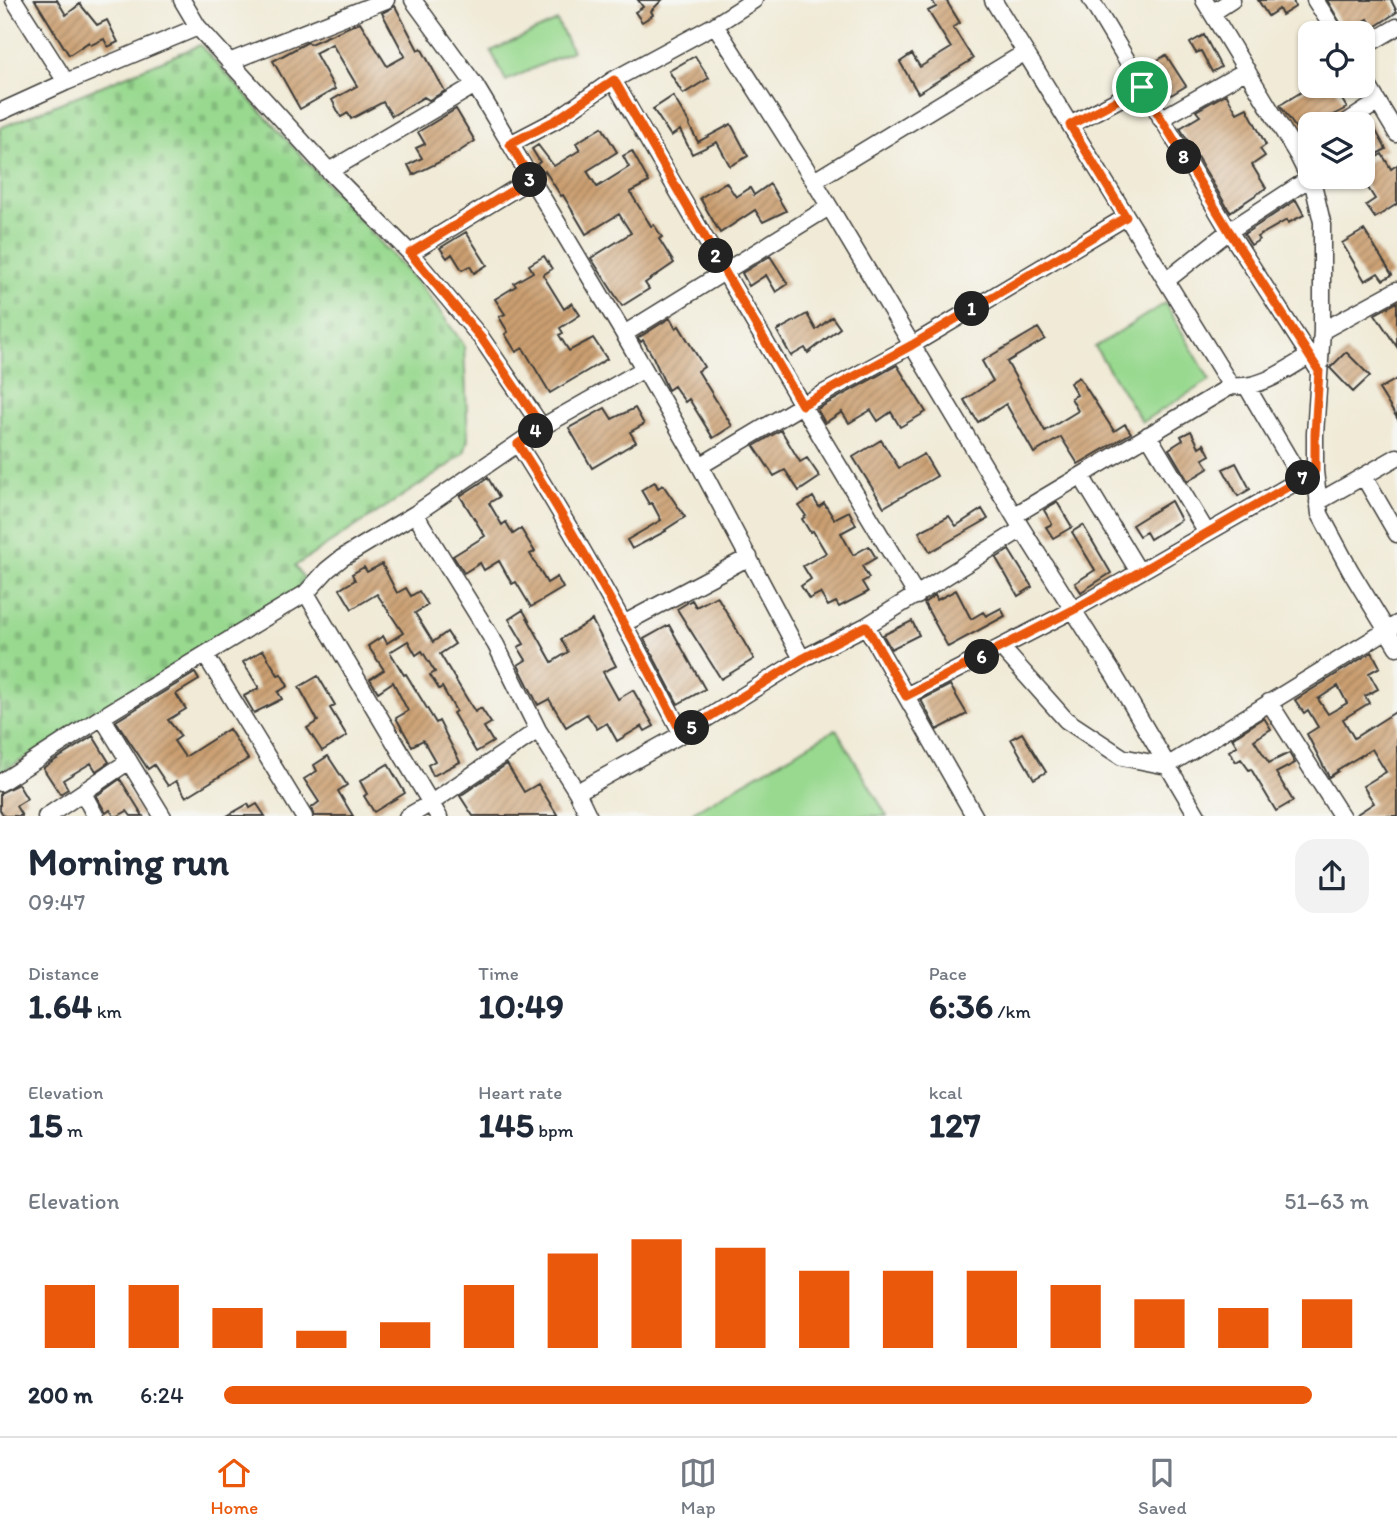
<!DOCTYPE html>
<html lang="en">
<head>
<meta charset="utf-8">
<style>
	body { margin:0; font-family:Itim,sans-serif; background:#f2f2f3; color:#1f2937; height:100vh; display:flex; flex-direction:column; font-size:26px; white-space:nowrap }
	* { box-sizing:border-box; margin:0 }
	p { font-size:23px; color:#747a83 }
	.icon { flex:none; width:38px; height:38px; fill:none; stroke:currentColor; stroke-width:2; stroke-linecap:round; stroke-linejoin:round }
	.map { position:relative; height:816px; overflow:hidden }
	.drawer { display:flex; flex-direction:column; background:#fff; flex:1 }
	.drawer>* { flex:none }
	.controls { position:absolute; left:1298px; top:21px; display:grid; gap:14px }
	.controls a { display:grid; place-items:center; width:77px; height:77px; border-radius:14px; background:#fff; box-shadow:0 2px 5px #0004; font-size:35px }
	.pin { position:absolute; display:grid; place-items:center; width:60px; height:60px; color:#fff; margin:-30px; border:4px solid #fff; border-radius:50%; box-shadow:0 2px 7px #0007 }
	.km { position:absolute; width:35px; height:35px; margin:-18px; border-radius:50%; background:#222; color:#fff; font-size:19px; line-height:35px; text-align:center }
	.round { display:grid; place-items:center; flex:none; width:74px; height:74px; border-radius:21px; background:#f2f2f3 }
	.head { display:flex; align-items:center; justify-content:space-between; height:119px; padding:0 28px }
	h1 { font-size:38px; font-weight:700; line-height:52px }
	.figures { display:grid; grid-template-columns:repeat(3,1fr); gap:10px; height:119px; padding:7px 28px }
	.figures div { display:grid; align-content:center }
	.figures b { font-size:35px; font-weight:700 }
	.figures small { font-size:19px; font-weight:400 }
	.figures p { font-size:19px }
	.chart { height:196px; padding:14px 28px }
	.chart p { display:flex; justify-content:space-between }
	.chart svg { width:100%; height:126px; margin-top:7px; stroke:#ea580c; stroke-width:6 }
	ul { padding:0 28px; list-style:none; font-size:23px }
	li { display:grid; grid-template-columns:112px 84px 1fr; align-items:center; height:52px }
	li i { height:18px; border-radius:9px; background:#ea580c }
	.dock { display:flex; justify-content:space-around; align-items:center; height:98px; border-top:2px solid #e0e1e3; background:#fff; font-size:19px; color:#747a83 }
	.dock a { display:grid; justify-items:center; gap:4px }
	.dock .on { color:#ea580c }
	.map>svg:first-child { display:block }
	.cemetery { fill:url(#cemetery-stones); stroke:#5a7a56; stroke-width:2 }
	.garden { fill:#98d98f; stroke:#5a7a56; stroke-width:2 }
	.building { fill:url(#building-hatch); fill-rule:evenodd }
	.lines { fill:none; stroke-linecap:round; stroke-linejoin:round }
	.minor-casing { stroke:#3c3b38; stroke-width:19 }
	.minor { stroke:#fff; stroke-width:16 }
	.route-casing { stroke:#fff; stroke-width:14 }
	.route { stroke:#ea580c; stroke-width:9 }
</style>
</head>
<body>
<div class="map">
<svg width="1397" height="817" viewBox="0 0 1397 817">
	<defs>
		<pattern id="cemetery-stones" width="16" height="16" patternUnits="userSpaceOnUse" patternTransform="scale(1.75)"><rect width="16" height="16" fill="#98d98f"/><path d="M2 7V4a2 2 0 0 1 4 0v3zM10 15v-3a2 2 0 0 1 4 0v3z" fill="#82ba7b"/></pattern>
		<pattern id="building-hatch" width="6" height="6" patternUnits="userSpaceOnUse" patternTransform="scale(1.75)"><rect width="6" height="6" fill="#cb9f71"/><path d="M-1 1l2-2M0 6l6-6M5 7l2-2" fill="none" stroke="#a4815c"/></pattern>
	</defs>
	<rect width="100%" height="100%" fill="#f6f6f2"/>
	<filter id="ink" filterUnits="userSpaceOnUse"><feTurbulence type="fractalNoise" baseFrequency=".0143" numOctaves="2"/><feDisplacementMap in="SourceGraphic" scale="14" xChannelSelector="R" yChannelSelector="G"/><feConvolveMatrix kernelMatrix="1 2 1 2 8 2 1 2 1" color-interpolation-filters="sRGB"/></filter>
	<filter id="wash" filterUnits="userSpaceOnUse"><feTurbulence type="fractalNoise" baseFrequency=".00686" numOctaves="4" result="noise"/><feDisplacementMap in="SourceGraphic" scale="28" xChannelSelector="R" yChannelSelector="G"/><feGaussianBlur stdDeviation="1.57" result="paint"/><feColorMatrix in="noise" values="0 0 0 0 0 0 0 0 0 0 0 0 0 0 0 0 0 1.4 0 .05"/><feComposite in="paint" operator="in"/></filter>
	<g filter="url(#wash)">
		<rect width="100%" height="100%" fill="#f0ead6"/>
		<!-- cemetery -->
		<path class="cemetery" d="M 200,45 L 424,290 L 464,345 L 468,440 L 464,453 L 447,467 L 295,566 L 309,585 L 157,679 L 0,773 L 0,128 Z"/>
		<!-- garden -->
		<path class="garden" d="M 557,21 L 572,51 L 506,81 L 491,51 Z
			M 1165,303 L 1210,380 L 1142,422 L 1095,347 Z
			M 836,729 L 887,816 L 696,816 L 693,812 Z"/>
		<g id="blocks">
			<!-- building -->
			<path class="building" d="M 35,0 L 57,0 L 66,15 L 80,4 L 97,25 L 107,20 L 118,42 L 108,47 L 104,39 L 91,45 L 89,42 L 69,55 Z
				M 638,0 L 662,0 L 651,11 L 653,15 L 642,22 L 635,12 L 643,7 Z
				M 932,0 L 946,0 L 960,23 L 953,27 L 973,59 L 918,93 L 900,62 L 912,54 L 920,67 L 951,48 L 928,11 L 936,7 Z
				M 1258,0 L 1293,0 L 1295,7 L 1282,15 L 1279,9 L 1268,16 Z
				M 1327,0 L 1391,0 L 1397,12 L 1373,28 L 1368,19 L 1350,30 L 1352,33 L 1346,33 Z
				M 395,6 L 418,50 L 421,48 L 445,91 L 429,100 L 424,97 L 392,116 L 383,102 L 351,119 L 348,113 L 341,117 L 332,100 L 357,86 L 332,44 L 315,53 L 335,89 L 300,109 L 273,61 L 306,43 L 308,42 L 310,44 L 360,22 L 387,66 L 405,56 L 382,13 Z
				M 1204,35 L 1221,67 L 1212,72 L 1201,51 L 1196,53 L 1190,43 Z
				M 1166,55 L 1186,86 L 1171,95 L 1163,82 L 1160,83 L 1149,66 Z
				M 695,56 L 709,78 L 683,94 L 669,71 Z
				M 1320,86 L 1334,86 L 1347,108 L 1316,124 L 1311,124 L 1311,127 L 1299,133 L 1280,105 L 1308,88 L 1310,91 Z
				M 1226,94 L 1237,113 L 1247,108 L 1266,145 L 1260,149 L 1265,156 L 1252,165 L 1266,188 L 1230,212 L 1180,128 L 1200,116 L 1196,111 Z
				M 673,96 L 690,124 L 689,125 L 698,142 L 731,124 L 748,156 L 730,166 L 717,142 L 692,154 L 680,130 L 671,136 L 653,109 Z
				M 456,109 L 475,141 L 454,155 L 413,175 L 408,165 L 422,158 L 416,148 L 425,144 L 418,132 Z
				M 1370,120 L 1386,149 L 1375,155 L 1363,134 L 1363,124 Z
				M 602,127 L 617,152 L 587,171 L 597,187 L 629,167 L 623,156 L 632,151 L 649,182 L 630,192 L 651,226 L 654,225 L 662,237 L 659,239 L 674,263 L 645,283 L 649,289 L 622,306 L 591,258 L 631,233 L 619,214 L 586,234 L 563,195 L 561,196 L 545,171 L 543,172 L 537,164 L 540,162 L 532,149 L 538,145 L 554,166 L 580,150 L 576,143 Z
				M 1382,154 L 1391,169 L 1397,165 L 1397,204 L 1375,218 L 1366,205 L 1375,199 L 1363,180 L 1363,165 Z
				M 726,182 L 736,197 L 750,188 L 754,195 L 770,184 L 786,211 L 763,222 L 755,210 L 720,233 L 700,198 Z
				M 1296,200 L 1304,215 L 1288,223 L 1287,220 L 1257,237 L 1259,240 L 1251,245 L 1244,234 Z
				M 1364,230 L 1392,275 L 1383,280 L 1378,273 L 1365,281 L 1342,243 Z
				M 466,232 L 487,265 L 474,273 L 470,266 L 462,270 L 452,254 L 447,258 L 440,248 Z
				M 544,256 L 552,269 L 543,275 L 564,309 L 572,303 L 580,315 L 560,328 L 563,333 L 559,335 L 569,351 L 593,338 L 607,359 L 550,393 L 523,348 L 516,352 L 505,334 L 508,332 L 499,317 L 505,314 L 495,299 L 516,286 L 514,283 L 533,272 L 529,265 Z
				M 770,256 L 788,284 L 776,292 L 766,275 L 749,286 L 742,273 Z
				M 1397,302 L 1397,347 L 1375,314 Z
				M 807,314 L 816,330 L 832,317 L 840,328 L 808,353 L 805,348 L 791,356 L 777,331 Z
				M 670,318 L 676,328 L 679,326 L 704,367 L 698,371 L 732,426 L 713,438 L 689,399 L 685,402 L 674,386 L 668,390 L 653,357 L 643,340 L 641,342 L 638,338 Z
				M 1038,328 L 1045,339 L 1007,362 L 1045,431 L 1078,411 L 1071,398 L 1077,395 L 1070,383 L 1079,377 L 1114,431 L 1125,424 L 1131,433 L 1078,464 L 1061,437 L 1034,453 L 1006,404 L 978,422 L 964,400 L 993,381 L 982,361 Z
				M 1346,352 L 1370,376 L 1353,392 L 1330,368 Z
				M 897,365 L 926,412 L 900,427 L 891,412 L 878,421 L 871,410 L 849,423 L 842,412 L 825,423 L 817,409 Z
				M 1397,379 L 1397,418 L 1379,389 Z
				M 605,408 L 612,419 L 635,408 L 644,424 L 630,432 L 636,442 L 592,468 L 569,428 Z
				M 781,430 L 800,462 L 807,458 L 820,477 L 799,491 L 785,470 L 774,476 L 754,446 Z
				M 1191,431 L 1199,447 L 1204,444 L 1210,455 L 1203,459 L 1209,468 L 1188,481 L 1169,449 L 1183,440 L 1181,436 Z
				M 881,440 L 899,468 L 924,454 L 937,476 L 884,507 L 853,457 Z
				M 1236,463 L 1250,489 L 1238,496 L 1223,469 Z
				M 488,478 L 499,497 L 489,503 L 502,525 L 506,522 L 513,534 L 521,529 L 535,552 L 530,554 L 547,583 L 557,577 L 563,588 L 531,607 L 516,582 L 512,584 L 499,561 L 484,570 L 480,563 L 464,573 L 453,556 L 485,536 L 460,496 Z
				M 655,482 L 658,488 L 663,485 L 685,517 L 665,530 L 666,531 L 632,549 L 627,540 L 661,520 L 652,503 L 649,504 L 641,490 Z
				M 813,497 L 819,507 L 824,503 L 834,519 L 849,511 L 856,525 L 841,533 L 853,555 L 869,546 L 876,558 L 862,566 L 869,578 L 862,582 L 868,592 L 839,607 L 836,602 L 828,606 L 820,593 L 809,599 L 801,586 L 811,579 L 803,566 L 826,553 L 813,531 L 810,532 L 802,519 L 806,516 L 799,506 Z
				M 1171,501 L 1181,520 L 1150,539 L 1146,532 L 1139,536 L 1132,525 Z
				M 1057,502 L 1072,527 L 1053,538 L 1046,527 L 1052,524 L 1044,510 Z
				M 982,509 L 988,519 L 930,552 L 919,532 L 949,516 L 956,526 Z
				M 1083,525 L 1111,573 L 1081,592 L 1075,583 L 1095,570 L 1072,532 Z
				M 1009,550 L 1032,587 L 1018,596 L 996,558 Z
				M 382,564 L 397,593 L 406,588 L 411,596 L 419,591 L 428,605 L 415,613 L 433,642 L 447,632 L 455,644 L 440,654 L 475,712 L 481,708 L 491,723 L 484,727 L 493,742 L 476,752 L 453,713 L 456,711 L 442,687 L 439,689 L 430,675 L 435,672 L 422,651 L 416,655 L 408,641 L 390,652 L 404,675 L 406,674 L 436,723 L 439,721 L 460,762 L 433,776 L 428,765 L 435,761 L 423,740 L 412,746 L 396,718 L 408,711 L 393,682 L 378,692 L 370,679 L 384,670 L 368,646 L 383,636 L 387,643 L 403,633 L 377,594 L 352,609 L 340,589 L 355,580 L 352,574 L 364,567 L 367,572 Z
				M 956,590 L 971,619 L 983,612 L 986,616 L 1001,608 L 1005,616 L 948,647 L 924,603 L 935,595 L 937,600 Z
				M 717,596 L 754,659 L 721,679 L 677,609 L 692,600 L 696,607 Z
				M 523,610 L 552,662 L 568,652 L 561,639 L 592,620 L 616,666 L 603,672 L 618,699 L 633,690 L 654,726 L 645,731 L 642,726 L 617,741 L 607,723 L 597,729 L 587,714 L 566,727 L 549,699 L 538,705 L 518,665 L 526,660 L 518,647 L 524,644 L 509,619 Z
				M 912,621 L 919,635 L 891,649 L 883,635 Z
				M 669,625 L 705,689 L 678,704 L 644,639 Z
				M 263,650 L 278,675 L 281,674 L 288,686 L 278,692 L 282,699 L 254,713 L 244,696 L 259,688 L 243,662 Z
				M 1372,652 L 1380,667 L 1369,673 L 1378,689 L 1365,696 L 1369,703 L 1343,719 L 1354,738 L 1397,711 L 1397,816 L 1354,816 L 1374,803 L 1363,786 L 1386,772 L 1372,749 L 1337,770 L 1338,771 L 1329,777 L 1307,734 L 1318,727 L 1308,710 L 1304,713 L 1295,700 ZM 1338,686 L 1347,703 L 1328,714 L 1318,699 Z
				M 195,673 L 199,680 L 176,694 L 186,709 L 168,720 L 181,736 L 174,741 L 185,757 L 229,729 L 248,759 L 186,797 L 176,781 L 168,786 L 154,765 L 148,769 L 116,721 Z
				M 318,676 L 335,705 L 330,708 L 347,736 L 322,751 L 307,728 L 318,721 L 299,687 Z
				M 950,685 L 967,714 L 937,730 L 921,700 Z
				M 1264,718 L 1271,729 L 1254,740 L 1269,763 L 1289,753 L 1295,763 L 1276,773 L 1293,801 L 1276,811 L 1251,769 L 1249,770 L 1241,759 L 1236,762 L 1229,751 L 1237,746 L 1232,738 Z
				M 1022,733 L 1046,772 L 1034,779 L 1011,739 Z
				M 93,736 L 109,762 L 96,771 L 91,763 L 63,780 L 68,789 L 60,794 L 43,768 Z
				M 328,756 L 347,785 L 338,791 L 353,816 L 314,816 L 311,808 L 319,802 L 304,779 L 317,771 L 314,765 Z
				M 388,764 L 405,793 L 374,812 L 364,796 L 367,794 L 360,781 Z
				M 507,764 L 524,792 L 538,784 L 558,816 L 473,816 L 460,796 Z
				M 120,779 L 143,816 L 131,816 L 127,811 L 118,816 L 114,816 L 110,810 L 106,813 L 96,796 Z
				M 18,784 L 27,799 L 16,806 L 22,816 L 4,816 L 0,810 L 0,793 Z
				M 248,804 L 250,808 L 257,804 L 265,816 L 227,816 Z"/>
		</g>
	</g>
	<g filter="url(#ink)">
		<use href="#blocks" fill-opacity="0" stroke="#3c3b38" stroke-width="2"/>
		<g class="lines">
			<!-- minor casing -->
			<g class="minor-casing">
				<path id="minor" d="M 14,0 L 66,82
					M 182,0 L 198,27
					M 413,0 L 475,85 L 624,334 L 700,466 L 802,659
					M 993,0 L 1231,386
					M 1091,0 L 1229,231 L 1319,371
					M 1204,0 L 1297,154 L 1314,188 L 1322,222 L 1322,331 L 1315,434 L 1315,471 L 1320,514 L 1350,570 L 1397,647
					M 1315,0 L 1336,33
					M 1212,13 L 1232,0
					M 715,25 L 814,181 L 1022,529 L 1113,673 L 1198,817
					M 1363,47 L 1397,27
					M 229,62 L 386,0
					M 1363,77 L 1397,134
					M 613,80 L 802,405 L 917,596
					M 0,112 L 66,82 L 198,27 L 329,171 L 410,253 L 482,339 L 542,427 L 415,514 L 342,558 L 327,570 L 306,593 L 102,717 L 0,783
					M 1161,119 L 1247,70
					M 1344,124 L 1378,102
					M 1070,125 L 1142,87
					M 510,144 L 556,120 L 613,80 L 715,25 L 754,0
					M 329,171 L 475,85
					M 814,181 L 1024,53
					M 410,253 L 531,179
					M 1167,280 L 1229,231 L 1310,178
					M 1322,331 L 1397,290
					M 624,334 L 829,207
					M 1247,387 L 1301,479
					M 542,427 L 644,369
					M 1148,435 L 1207,533
					M 518,444 C 578,538 631,635 682,734
					M 700,466 L 802,405 L 912,345 L 1126,217
					M 1081,476 L 1139,572
					M 1364,477 L 1397,534
					M 1318,502 L 1397,457
					M 415,514 L 496,645 L 538,730 L 577,792 L 589,817
					M 1015,515 L 1231,386 C 1261,389 1284,371 1309,356
					M 306,593 L 439,817
					M 625,623 L 749,557
					M 866,626 L 975,817
					M 1001,647 L 1066,720 L 1122,757 L 1167,766 L 1397,624
					M 206,656 L 304,817
					M 906,696 L 1075,609 L 1315,471
					M 1269,702 L 1342,817
					M 102,717 L 163,817
					M 577,792 L 682,734 L 802,659 L 866,626 L 1022,529
					M 83,793 L 96,817
					M 46,817 L 129,761
					M 407,817 L 431,803 L 538,730"/>
			</g>
			<!-- minor -->
			<use href="#minor" class="minor"/>
		</g>
	</g>
	<g class="lines" filter="url(#ink)">
		<!-- route casing -->
		<g class="route-casing">
			<path id="route" d="M 614,80 L 802,405 L 912,345 L 1126,217 L 1070,125 L 1142,87 L 1229,231 L 1319,371 L 1315,434 L 1315,471 L 1075,609 L 906,696 L 866,626 L 802,659 L 682,734 C 631,635 578,538 518,444 L 542,427 L 482,339 L 410,253 L 531,179 L 510,144 L 556,120 Z"/>
		</g>
		<!-- route -->
		<use href="#route" class="route"/>
	</g>
</svg>
<div class="controls">
<a><svg class="icon" aria-label="locate" viewBox="0 0 24 24"><circle cx="12" cy="12" r="6"/><path d="M12 2v4M12 18v4M2 12h4M18 12h4"/></svg></a>
<a><svg class="icon" aria-label="layers" viewBox="0 0 24 24"><path d="M12 4l9 5-9 5-9-5zM3 14l9 5 9-5"/></svg></a>
</div>
<div class="pin" style="left:1142px;top:87px;background:#1e9e55"><svg class="icon" aria-label="arrive" viewBox="0 0 24 24"><path d="M6 21V4h12l-3 4 3 4H6"/></svg></div>
<b class="km" style="left:972px;top:309px">1</b>
<b class="km" style="left:716px;top:256px">2</b>
<b class="km" style="left:530px;top:180px">3</b>
<b class="km" style="left:536px;top:431px">4</b>
<b class="km" style="left:692px;top:728px">5</b>
<b class="km" style="left:982px;top:657px">6</b>
<b class="km" style="left:1303px;top:478px">7</b>
<b class="km" style="left:1184px;top:157px">8</b>
</div>
<section class="drawer">
<div class="head"><div><h1>Morning run</h1><p>09:47</p></div><a class="round"><svg class="icon" aria-label="share" viewBox="0 0 24 24"><path d="M12 15V3M7 8l5-5 5 5M5 13v7h14v-7"/></svg></a></div>
<div class="figures">
<div><p>Distance</p><b>1.64<small> km</small></b></div>
<div><p>Time</p><b>10:49</b></div>
<div><p>Pace</p><b>6:36<small> /km</small></b></div>
</div>
<div class="figures">
<div><p>Elevation</p><b>15<small> m</small></b></div>
<div><p>Heart rate</p><b>145<small> bpm</small></b></div>
<div><p>kcal</p><b>127</b></div>
</div>
<div class="chart"><p><span>Elevation</span>51–63 m</p>
<svg viewBox="0 0 160 44" preserveAspectRatio="none"><path d="M5 44V22M15 44V22M25 44V30M35 44V38M45 44V35M55 44V22M65 44V11M75 44V6M85 44V9M95 44V17M105 44V17M115 44V17M125 44V22M135 44V27M145 44V30M155 44V27"/></svg>
</div>
<ul>
<li><b>200 m</b>6:24<i style="width:95%"></i></li>
</ul>
</section>
<nav class="dock">
<a class="on"><svg class="icon" aria-label="home" viewBox="0 0 24 24"><path d="M3 11l9-7 9 7M6 9v11h12V9"/></svg>Home</a>
<a><svg class="icon" aria-label="map" viewBox="0 0 24 24"><path d="M3 6l6-2 6 2 6-2v14l-6 2-6-2-6 2zM9 4v14M15 6v14"/></svg>Map</a>
<a><svg class="icon" aria-label="saved" viewBox="0 0 24 24"><path d="M7 4h10v16l-5-4-5 4z"/></svg>Saved</a>
</nav>
</body>
</html>
